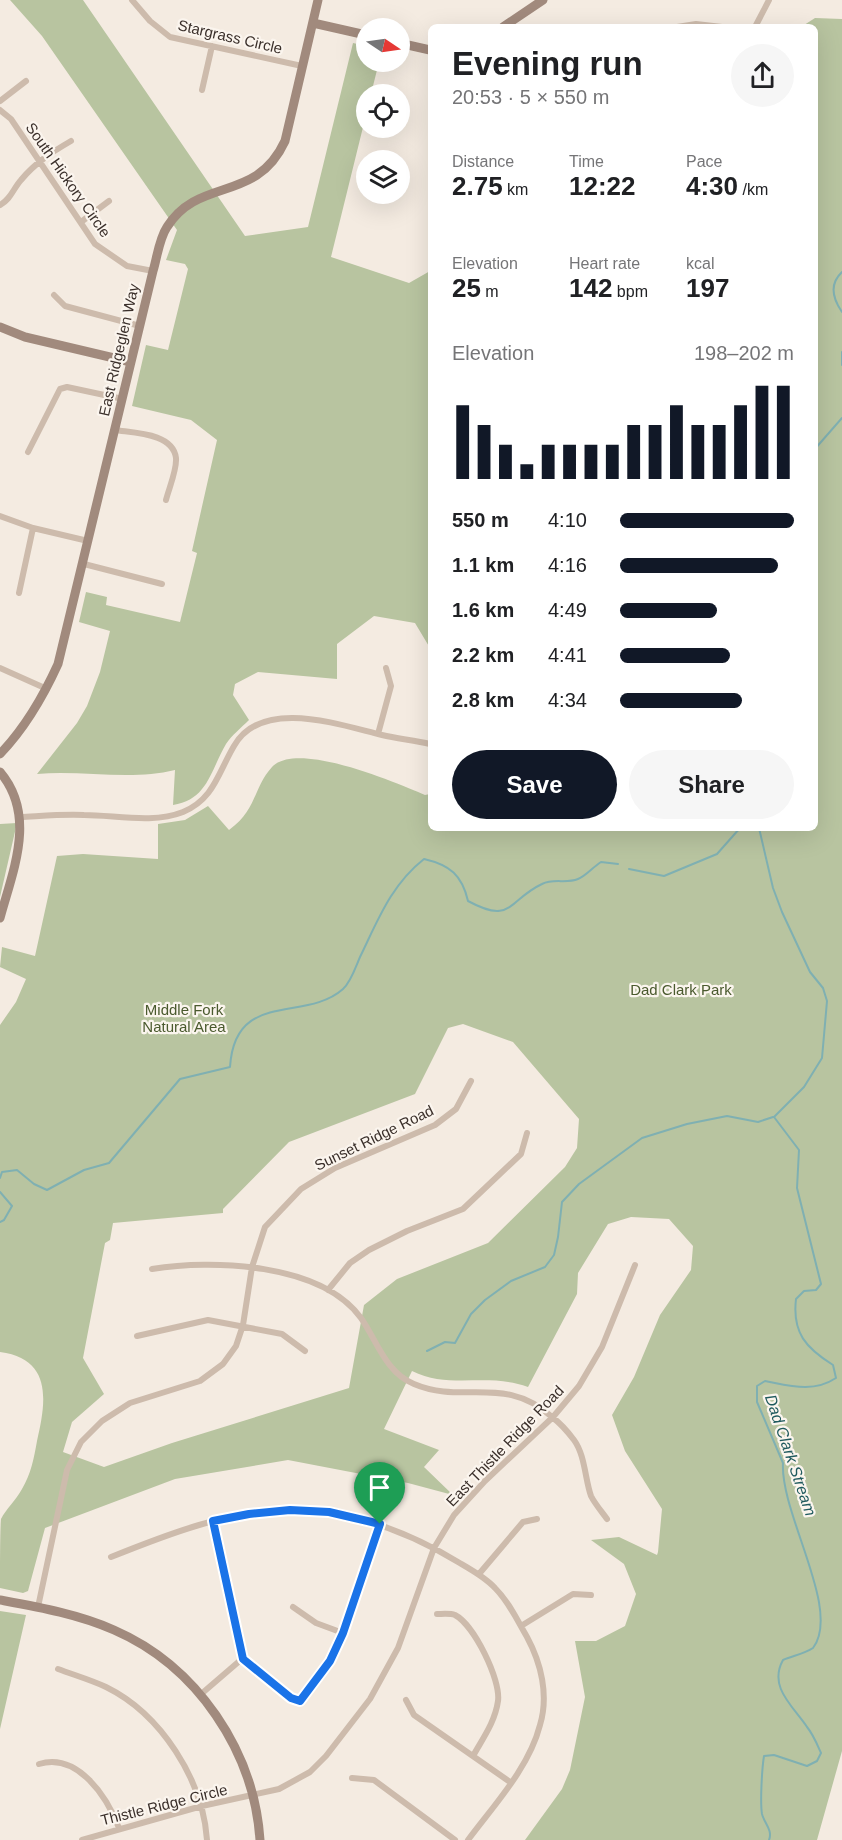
<!DOCTYPE html>
<html lang="en">
<head>
<meta charset="utf-8">
<style>
	body { margin:0; font-family:Helvetica,sans-serif; background:#f6f6f6; color:#202124; height:100vh; display:flex; flex-direction:column; font-size:22px; white-space:nowrap }
	* { box-sizing:border-box; margin:0 }
	p { font-size:20px; color:#757577 }
	.icon { flex:none; width:33px; height:33px; fill:none; stroke:currentColor; stroke-width:2; stroke-linecap:round; stroke-linejoin:round }
	.map { position:relative; flex:1; overflow:hidden }
	.details { position:absolute; left:428px; top:24px; width:390px; height:807px; display:flex; flex-direction:column; background:#fff; border-radius:9px; box-shadow:0 6px 24px #0002 }
	.details>* { flex:none }
	.needle { width:39px; rotate:103deg }
	.fabs { position:absolute; left:356px; top:18px; display:grid; gap:12px }
	.fabs a { display:grid; place-items:center; width:54px; height:54px; border-radius:50%; background:#fff; box-shadow:0 6px 24px #0002; font-size:30px }
	.pin { position:absolute; display:grid; place-items:center; width:51px; height:51px; color:#fff; margin:-62px -26px; border-radius:50% 50% 50% 0; rotate:-45deg; box-shadow:0 0 6px #0007 }
	.pin .icon { rotate:45deg }
	.round { display:grid; place-items:center; flex:none; width:63px; height:63px; border-radius:32px; background:#f6f6f6 }
	.head { display:flex; align-items:center; justify-content:space-between; height:102px; padding:0 24px }
	h1 { font-size:33px; font-weight:700; line-height:45px }
	.metrics { display:grid; grid-template-columns:repeat(3,1fr); gap:9px; height:102px; padding:6px 24px }
	.metrics div { display:grid; align-content:center }
	.metrics b { font-size:26px; font-weight:700 }
	.metrics small { font-size:16px; font-weight:400 }
	.metrics p { font-size:16px }
	.chart { height:168px; padding:12px 24px }
	.chart p { display:flex; justify-content:space-between }
	.chart svg { width:100%; height:108px; margin-top:6px; stroke:#111827; stroke-width:6 }
	.cta { display:flex; gap:12px; margin-top:auto; padding:12px 24px }
	.cta a { flex:1; height:69px; border-radius:36px; background:#111827; color:#fff; font-size:24px; font-weight:700; line-height:69px; text-align:center }
	.cta a+a { background:#f6f6f6; color:#202124 }
	ul { padding:0 24px; list-style:none; font-size:20px }
	li { display:grid; grid-template-columns:96px 72px 1fr; align-items:center; height:45px }
	li i { height:15px; border-radius:8px; background:#111827 }
	.map>svg:first-child { display:block }
	.green { fill:#b8c4a0; fill-rule:evenodd }
	.lines { fill:none; stroke-linecap:round; stroke-linejoin:round }
	.stream { stroke:#7fb0b2; stroke-width:2 }
	.street { stroke:#cdbbac; stroke-width:6 }
	.secondary { stroke:#a18a7d; stroke-width:9 }
	.route-casing { stroke:#fff; stroke-width:12 }
	.route { stroke:#1a73e8; stroke-width:8 }
	.labels { text-anchor:middle; stroke-width:4.5; stroke-linejoin:round; paint-order:stroke }
	.street-label { font-size:15px; fill:#3b302b; stroke:#fbf5ee }
	.park-label { font-size:15px; fill:#4a5a2e; stroke:#fbf5ee }
	.water-label { font-size:16px; font-style:italic; fill:#1f5a5e; stroke:#fbf5ee }
</style>
</head>
<body>
<div class="map">
<svg width="842" height="1840" viewBox="0 0 842 1840">
	<rect width="100%" height="100%" fill="#f4ebe1"/>
	<!-- green -->
	<path class="green" d="M 10,0 L 83,0 L 245,236 L 308,227 L 353,43 L 366,46 L 366,62 L 379,62 L 371,94 L 366,94 L 366,115 L 331,257 L 409,283 L 430,271 L 430,648 L 415,623 L 374,616 L 337,644 L 337,679 L 258,672 L 235,684 L 233,695 L 249,720 C 241,728 232,735 226,744 C 211,769 208,800 173,805 L 175,770 C 131,781 83,770 37,774 L 77,723 L 87,706 L 100,672 L 110,631 L 79,622 L 86,592 L 107,597 L 106,605 L 180,622 L 197,553 L 192,551 L 217,440 L 191,420 L 132,406 L 146,345 L 168,350 L 188,269 L 185,264 L 166,260 L 177,230 L 42,36 Z
		M 815,18 L 842,19 L 842,1751 L 817,1840 L 525,1840 L 562,1789 L 570,1770 L 585,1697 L 575,1641 L 596,1641 L 625,1626 L 636,1594 L 624,1564 L 591,1540 L 619,1537 L 657,1555 L 658,1552 L 662,1509 L 625,1451 L 612,1415 L 634,1377 L 660,1315 L 691,1270 L 693,1246 L 669,1219 L 631,1217 L 608,1224 L 578,1273 L 577,1294 L 528,1387 C 487,1372 450,1390 412,1371 L 384,1429 L 439,1450 L 424,1467 L 453,1495 L 408,1483 L 288,1460 L 175,1479 L 45,1528 L 28,1591 L 23,1593 L 0,1588 C 0,1574 0,1529 1,1519 C 6,1509 16,1500 22,1489 C 31,1474 34,1458 37,1441 C 46,1402 53,1359 0,1352 L 0,1025 L 16,1002 L 26,979 L 0,967 L 2,947 L 35,956 L 57,856 L 83,854 L 158,859 L 158,824 L 185,820 L 208,806 L 229,830 C 257,810 253,788 272,767 C 297,740 397,783 425,795 L 430,794 L 430,828 L 814,828 L 814,27 L 801,27 ZM 463,1024 L 513,1042 L 579,1119 L 577,1148 L 565,1167 L 488,1243 L 397,1279 L 364,1305 L 349,1388 L 172,1443 L 104,1467 L 63,1452 L 72,1422 L 104,1394 L 83,1358 L 105,1243 L 110,1240 L 113,1223 L 223,1213 L 223,1209 L 289,1142 L 415,1094 L 448,1028 Z
		M 17,823 L 0,897 L 0,824 Z
		M 0,1611 L 26,1615 L 0,1729 Z"/>
	<g class="lines">
		<!-- stream -->
		<path class="stream" d="M 842,272 C 829,284 833,299 842,312
			M 842,352 L 842,365
			M 814,450 L 842,418
			M 759,828 L 773,888 L 782,912 L 810,972 L 823,988 L 827,1001 L 822,1058 L 804,1087 L 774,1117 L 799,1150 L 797,1188 L 821,1284 L 816,1290 L 804,1291 L 796,1299 C 792,1333 806,1348 833,1365 L 836,1378 C 813,1393 791,1386 765,1381 L 757,1386 L 757,1402 L 783,1463 C 780,1514 842,1610 813,1648 C 804,1654 792,1656 783,1660 C 768,1687 793,1706 807,1727 C 813,1734 817,1744 821,1753 L 817,1761 L 807,1766 L 774,1755 L 764,1756 C 762,1768 760,1802 762,1814 C 764,1823 773,1830 769,1840
			M 629,869 L 664,876 L 717,854 L 740,828
			M 0,1178 L 2,1172 L 17,1170 L 34,1184 L 47,1190 L 84,1170 L 109,1163 L 180,1079 L 230,1067 C 235,989 305,1023 343,989 C 351,982 356,966 360,957 C 378,920 391,885 424,859 C 450,865 462,875 468,901 C 512,925 508,900 542,884 C 554,878 566,884 578,879 C 586,876 593,867 601,862 L 618,864
			M 0,1192 L 12,1206 L 4,1220 L 0,1222
			M 427,1351 L 445,1342 L 455,1343 L 471,1314 L 485,1300 L 511,1281 L 545,1267 L 554,1255 L 558,1237 L 562,1202 L 579,1184 L 642,1138 L 687,1124 L 727,1116 L 758,1122 L 773,1117"/>
		<!-- street -->
		<path class="street" d="M 132,0 L 150,21 L 170,37 L 302,66
			M 677,27 L 696,24 L 722,27
			M 755,27 L 769,0
			M 202,90 L 212,46
			M 0,101 L 26,81
			M 0,110 L 11,119 L 95,244 L 127,266 L 153,271
			M 0,205 C 11,199 13,189 21,180 C 35,163 52,152 71,141
			M 81,222 L 109,201
			M 54,295 L 65,306 L 140,326
			M 115,430 C 134,433 173,433 176,458 C 177,470 169,488 166,500
			M 28,452 L 60,389 L 67,387 L 123,399
			M 0,516 L 33,528 L 88,541
			M 84,564 L 162,584
			M 19,593 L 33,528
			M 0,668 L 47,689
			M 378,734 L 391,686 L 386,668
			M 20,817 C 41,816 63,814 84,815 C 115,815 153,824 183,812 C 214,799 218,773 234,746 C 262,697 340,725 382,735 C 398,739 415,740 430,744
			M 152,1269 C 212,1259 321,1263 361,1318 C 377,1341 386,1373 414,1384 C 463,1405 505,1374 552,1417 C 560,1423 568,1432 574,1440 C 585,1455 585,1479 591,1496 C 595,1504 602,1512 607,1519
			M 328,1290 L 350,1263 L 369,1250 L 407,1231 L 463,1209 L 521,1154 L 527,1133
			M 137,1336 L 208,1320 L 282,1334 L 305,1351
			M 213,1521 L 243,1658 L 291,1698 L 300,1701 L 330,1661 L 343,1633 L 380,1524
			M 111,1557 C 168,1534 227,1511 290,1510 C 350,1510 407,1531 458,1562 C 470,1569 485,1577 495,1588 C 509,1602 517,1620 527,1637 C 541,1663 549,1695 540,1725 C 529,1768 494,1805 468,1840
			M 479,1574 L 523,1522 L 537,1519
			M 38,1607 L 67,1470 L 81,1442 L 102,1421 L 130,1403 L 200,1381 L 223,1364 L 236,1346 L 243,1325 L 252,1267 L 265,1227 L 301,1189 L 335,1168 L 435,1125 L 456,1109 L 471,1081
			M 293,1607 L 316,1623 L 343,1633
			M 437,1614 C 442,1614 450,1613 455,1615 C 474,1625 501,1680 498,1701 C 495,1722 483,1738 473,1756
			M 521,1626 L 573,1594 L 591,1595
			M 58,1669 C 74,1675 91,1680 106,1687 C 161,1714 203,1780 207,1840
			M 200,1695 L 243,1658
			M 406,1700 L 414,1715 L 510,1782
			M 39,1764 C 78,1752 107,1797 119,1828
			M 352,1778 L 374,1780 L 455,1840
			M 82,1840 L 202,1806 L 279,1789 L 310,1772 L 326,1756 L 370,1699 L 398,1648 L 434,1548 L 454,1515 L 485,1481 L 553,1417 L 579,1386 L 602,1347 L 635,1265"/>
		<!-- secondary -->
		<path class="secondary" d="M 313,23 L 366,35
			M 503,27 L 543,0
			M 399,43 L 430,50
			M 0,327 L 25,337 L 131,362
			M 0,754 C 25,728 43,697 58,664 L 153,271 C 157,258 159,239 167,227 C 199,176 256,204 285,141 L 318,0
			M 0,772 C 37,816 13,870 0,918
			M 0,1600 C 38,1607 78,1614 114,1630 C 197,1666 254,1751 260,1840"/>
	</g>
	<g class="lines">
		<!-- route casing -->
		<g class="route-casing">
			<path id="route" d="M 290,1510 L 329,1512 L 380,1524 L 343,1633 L 330,1661 L 300,1701 L 291,1698 L 243,1659 L 213,1521 L 249,1514 Z"/>
		</g>
		<!-- route -->
		<use href="#route" class="route"/>
	</g>
	<g class="labels">
		<!-- street labels -->
		<g class="street-label">
			<text transform="translate(230 37) rotate(13)" y="5">Stargrass Circle</text>
			<text transform="translate(68 180) rotate(55)" y="5">South Hickory Circle</text>
			<text transform="translate(119 350) rotate(-77)" y="5">East Ridgeglen Way</text>
			<text transform="translate(374 1138) rotate(-26)" y="5">Sunset Ridge Road</text>
			<text transform="translate(505 1446) rotate(-46)" y="5">East Thistle Ridge Road</text>
			<text transform="translate(164 1805) rotate(-14)" y="5">Thistle Ridge Circle</text>
		</g>
		<!-- park labels -->
		<g class="park-label">
			<text x="681" y="995">Dad Clark Park</text>
			<text x="184" y="1015">Middle Fork<tspan x="184" dy="17">Natural Area</tspan></text>
		</g>
		<!-- water labels -->
		<g class="water-label">
			<text transform="translate(791 1455) rotate(71)" y="6">Dad Clark Stream</text>
		</g>
	</g>
</svg>
<div class="fabs">
<a><svg class="needle" viewBox="-14 -14 28 28"><path d="M0-13l5 13h-10z" fill="#e53935"/><path d="M0 13l5-13h-10z" fill="#757577"/></svg></a>
<a><svg class="icon" aria-label="locate" viewBox="0 0 24 24"><circle cx="12" cy="12" r="6"/><path d="M12 2v4M12 18v4M2 12h4M18 12h4"/></svg></a>
<a><svg class="icon" aria-label="layers" viewBox="0 0 24 24"><path d="M12 4l9 5-9 5-9-5zM3 14l9 5 9-5"/></svg></a>
</div>
<div class="pin" style="left:380px;top:1524px;background:#1e9e55"><svg class="icon" aria-label="arrive" viewBox="0 0 24 24"><path d="M6 21V4h12l-3 4 3 4H6"/></svg></div>
<section class="details">
<div class="head"><div><h1>Evening run</h1><p>20:53 · 5 × 550 m</p></div><a class="round"><svg class="icon" aria-label="share" viewBox="0 0 24 24"><path d="M12 15V3M7 8l5-5 5 5M5 13v7h14v-7"/></svg></a></div>
<div class="metrics">
<div><p>Distance</p><b>2.75<small> km</small></b></div>
<div><p>Time</p><b>12:22</b></div>
<div><p>Pace</p><b>4:30<small> /km</small></b></div>
</div>
<div class="metrics">
<div><p>Elevation</p><b>25<small> m</small></b></div>
<div><p>Heart rate</p><b>142<small> bpm</small></b></div>
<div><p>kcal</p><b>197</b></div>
</div>
<div class="chart"><p><span>Elevation</span>198–202 m</p>
<svg viewBox="0 0 160 44" preserveAspectRatio="none"><path d="M5 44V14M15 44V22M25 44V30M35 44V38M45 44V30M55 44V30M65 44V30M75 44V30M85 44V22M95 44V22M105 44V14M115 44V22M125 44V22M135 44V14M145 44V6M155 44V6"/></svg>
</div>
<ul>
<li><b>550 m</b>4:10<i style="width:100%"></i></li>
<li><b>1.1 km</b>4:16<i style="width:91%"></i></li>
<li><b>1.6 km</b>4:49<i style="width:56%"></i></li>
<li><b>2.2 km</b>4:41<i style="width:63%"></i></li>
<li><b>2.8 km</b>4:34<i style="width:70%"></i></li>
</ul>
<div class="cta"><a>Save</a><a>Share</a></div>
</section>
</div>
</body>
</html>
